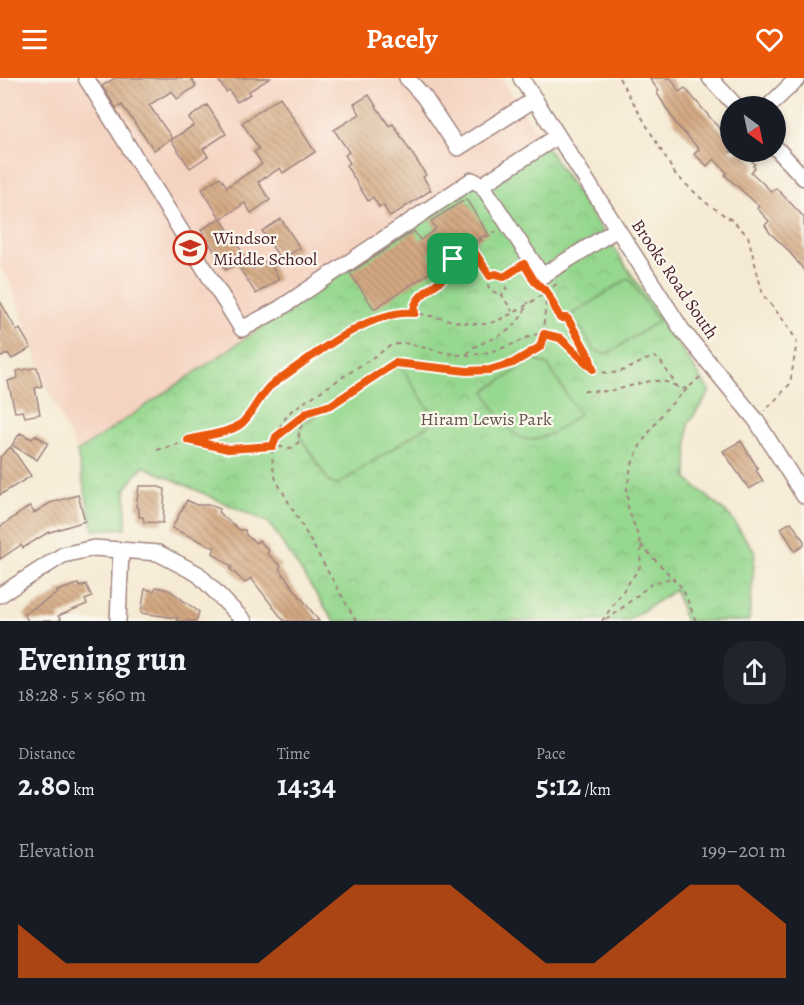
<!DOCTYPE html>
<html lang="en">
<head>
<meta charset="utf-8">
<style>
	body { margin:0; font-family:Alegreya,serif; background:#20242c; color:#f1f3f6; height:100vh; display:flex; flex-direction:column; font-size:22px; white-space:nowrap }
	* { box-sizing:border-box; margin:0 }
	p { font-size:20px; color:#9ea1a6 }
	.icon { flex:none; width:33px; height:33px; fill:none; stroke:currentColor; stroke-width:2; stroke-linecap:round; stroke-linejoin:round }
	.map { position:relative; height:543px; overflow:hidden }
	.sheet { display:flex; flex-direction:column; background:#171b24; flex:1 }
	.sheet>* { flex:none }
	.needle { width:39px; rotate:147deg }
	.tools { position:absolute; left:720px; top:18px; display:grid; gap:12px }
	.tools a { display:grid; place-items:center; width:66px; height:66px; border-radius:50%; background:#171b24; box-shadow:0 3px 9px #0003; font-size:30px }
	.pin { position:absolute; display:grid; place-items:center; width:51px; height:51px; color:#fff; margin:-26px; border-radius:12px; box-shadow:0 3px 9px #0006 }
	.round { display:grid; place-items:center; flex:none; width:63px; height:63px; border-radius:24px; background:#20242c }
	.overview { display:flex; align-items:center; justify-content:space-between; height:102px; padding:0 18px }
	h1 { font-size:33px; font-weight:700; line-height:45px }
	.stats { display:grid; grid-template-columns:repeat(3,1fr); gap:9px; height:102px; padding:6px 18px }
	.stats div { display:grid; align-content:center }
	.stats b { font-size:30px; font-weight:700 }
	.stats small { font-size:16px; font-weight:400 }
	.stats p { font-size:16px }
	.chart { height:168px; padding:12px 18px }
	.chart p { display:flex; justify-content:space-between }
	.chart svg { width:100%; height:108px; margin-top:6px; fill:#ea580c; opacity:.7 }
	header { display:flex; justify-content:space-between; align-items:center; height:78px; padding:0 18px; background:#ea580c; color:#fff; font-size:27px; font-weight:700 }
	.map>svg:first-child { display:block }
	.built { fill:#f5d3c1 }
	.park { fill:url(#park-crowns); stroke:#707c5d; stroke-width:1.5 }
	.pitch { fill:#96d88f; stroke:#707c5d; stroke-width:1.5 }
	.building { fill:url(#building-back-hatch) }
	.lines { fill:none; stroke-linecap:round; stroke-linejoin:round }
	.minor-casing { stroke:#a0847f; stroke-width:18 }
	.path { stroke:#a0847f; stroke-width:2; stroke-dasharray:4.5 4.5; stroke-linecap:butt }
	.minor { stroke:#fff; stroke-width:15 }
	.route-casing { stroke:#fff; stroke-width:12 }
	.route { stroke:#ea580c; stroke-width:8 }
	.labels { text-anchor:middle; stroke-width:4.5; stroke-linejoin:round; paint-order:stroke }
	.poi-label { font-size:18px; fill:#4a1f2b; stroke:#fbf7ec; text-anchor:start }
	.street-label { font-size:18px; fill:#4a1f2b; stroke:#fbf7ec }
	.park-label { font-size:18px; fill:#615649; stroke:#fbf7ec }
</style>
</head>
<body>
<header><svg class="icon" aria-label="menu" viewBox="0 0 24 24"><path d="M4 6h16M4 12h16M4 18h16"/></svg>Pacely<svg class="icon" aria-label="heart" viewBox="0 0 24 24"><path d="M12 20l-8-8c-3-5 5-10 8-4 3-6 11-1 8 4z"/></svg></header>
<div class="map">
<svg width="804" height="543" viewBox="0 0 804 543">
	<defs>
		<pattern id="park-crowns" width="20" height="18" patternUnits="userSpaceOnUse" patternTransform="scale(1.5)"><rect width="20" height="18" fill="#96d88f"/><path d="M2 6a3 3 0 1 1 6 0M12 15a3 3 0 1 1 6 0" fill="none" stroke="#83b97c"/></pattern>
		<pattern id="building-back-hatch" width="6" height="6" patternUnits="userSpaceOnUse" patternTransform="scale(1.5)"><rect width="6" height="6" fill="#d4a982"/><path d="M-1 5l2 2M0 0l6 6M5-1l2 2" fill="none" stroke="#ae896b"/></pattern>
	</defs>
	<rect width="100%" height="100%" fill="#fbf7ec"/>
	<filter id="ink" filterUnits="userSpaceOnUse"><feTurbulence type="fractalNoise" baseFrequency=".0167" numOctaves="2"/><feDisplacementMap in="SourceGraphic" scale="12" xChannelSelector="R" yChannelSelector="G"/><feConvolveMatrix kernelMatrix="1 2 1 2 8 2 1 2 1" color-interpolation-filters="sRGB"/></filter>
	<filter id="wash" filterUnits="userSpaceOnUse"><feTurbulence type="fractalNoise" baseFrequency=".008" numOctaves="4" result="noise"/><feDisplacementMap in="SourceGraphic" scale="24" xChannelSelector="R" yChannelSelector="G"/><feGaussianBlur stdDeviation="1.35" result="paint"/><feColorMatrix in="noise" values="0 0 0 0 0 0 0 0 0 0 0 0 0 0 0 0 0 1.4 0 .05"/><feComposite in="paint" operator="in"/></filter>
	<g filter="url(#wash)">
		<rect width="100%" height="100%" fill="#f5ead3"/>
		<!-- built -->
		<path class="built" d="M 0,0 L 502,0 L 541,61 L 77,374 L 48,311 L 7,197 L 0,192 Z"/>
		<!-- park -->
		<path class="park" d="M 541,61 L 710,314 L 688,346 L 687,401 L 730,438 L 755,474 L 749,543 L 685,543 L 675,512 L 627,543 L 334,543 L 269,445 L 143,388 L 126,410 L 126,450 L 93,452 L 77,374 Z"/>
		<!-- pitch -->
		<path class="pitch" d="M 629,200 L 658,243 L 609,275 L 601,275 L 595,272 L 571,237 Z
			M 534,281 L 548,287 L 579,336 C 567,346 540,366 524,361 C 507,355 492,328 485,313 Z
			M 395,287 L 402,290 L 433,338 L 432,345 L 337,407 L 330,405 L 299,357 L 301,348 Z"/>
		<g id="blocks">
			<!-- building -->
			<path class="building" d="M 115,0 L 191,0 L 196,8 L 177,21 L 172,13 L 149,27 L 172,60 L 154,72 L 122,27 L 116,30 L 102,8 Z
				M 217,0 L 270,0 L 248,14 L 250,16 L 237,24 L 229,12 L 226,14 Z
				M 649,0 L 671,0 L 679,14 L 685,10 L 730,63 L 730,74 L 743,74 L 755,86 L 753,88 L 755,90 L 751,94 L 772,114 L 776,110 L 804,139 L 804,192 L 787,171 L 770,155 L 765,147 L 769,143 L 757,130 L 759,128 L 725,97 L 727,95 L 714,81 L 707,88 L 694,76 L 699,71 L 676,46 L 657,15 L 659,13 Z
				M 369,17 L 389,48 L 393,46 L 426,97 L 423,99 L 431,112 L 390,139 L 383,127 L 379,129 L 373,119 L 368,123 L 346,87 L 350,85 L 345,77 L 349,74 L 334,52 L 360,36 L 354,26 Z
				M 280,19 L 315,74 L 283,95 L 280,90 L 258,104 L 270,122 L 251,135 L 245,125 L 221,141 L 253,191 L 268,182 L 279,201 L 256,216 L 237,186 L 226,192 L 201,152 L 220,140 L 202,111 L 220,99 L 227,109 L 262,86 L 254,74 L 259,71 L 242,45 Z
				M 207,27 L 226,56 L 203,71 L 208,78 L 190,90 L 171,62 L 194,47 L 189,40 Z
				M 466,121 L 488,155 L 454,177 L 446,165 L 428,176 L 437,190 L 374,231 L 350,195 L 414,153 L 420,162 L 436,151 L 431,143 Z
				M 281,141 L 300,170 L 281,182 L 262,153 Z
				M 0,223 L 17,253 L 20,251 L 31,270 L 12,281 L 8,275 L 0,280 Z
				M 37,289 L 42,308 L 35,310 L 40,336 L 25,339 L 23,333 L 15,334 L 8,303 L 18,300 L 17,293 Z
				M 20,355 L 32,361 L 35,357 L 48,365 L 37,382 L 12,367 Z
				M 741,363 L 758,391 L 756,392 L 763,403 L 749,411 L 723,373 Z
				M 11,369 L 31,398 L 0,417 L 0,379 Z
				M 139,408 L 155,408 L 165,411 L 163,445 L 144,444 L 143,439 L 139,439 L 139,430 L 136,429 Z
				M 78,417 L 85,443 L 47,455 L 23,470 L 21,467 L 0,481 L 0,449 L 30,428 L 34,435 L 50,425 Z
				M 187,422 L 196,427 L 211,427 L 220,431 L 218,434 L 240,452 L 245,452 L 246,457 L 256,465 L 259,462 L 269,473 L 267,475 L 281,488 L 279,491 L 319,543 L 284,543 L 251,500 L 245,505 L 230,491 L 232,489 L 213,475 L 215,470 L 172,450 Z
				M 791,444 L 804,463 L 804,467 L 795,473 L 781,450 Z
				M 78,506 L 80,509 L 86,506 L 92,519 L 85,522 L 87,526 L 58,538 L 62,543 L 28,543 L 24,536 L 58,515 L 57,513 Z
				M 156,509 L 169,512 L 199,534 L 196,543 L 176,543 L 178,540 L 141,535 L 145,511 L 154,513 Z"/>
		</g>
	</g>
	<g filter="url(#ink)">
		<use href="#blocks" fill-opacity="0" stroke="#a0847f" stroke-width="1.5"/>
		<g class="lines">
			<!-- minor casing -->
			<g class="minor-casing">
				<path id="minor" d="M 86,0 L 242,251 L 279,231 L 472,102 L 482,107
					M 407,0 L 424,19 L 458,70 L 535,21
					M 521,0 L 682,252 L 756,342 L 804,418
					M 710,0 L 736,28
					M 769,28 L 798,0
					M 558,58 L 482,107 L 542,198 L 617,151
					M 776,70 L 804,100
					M 0,517 L 63,477 L 94,470 L 158,475 L 198,496 L 244,543
					M 118,543 L 121,472"/>
			</g>
			<!-- path -->
			<path class="path" d="M 619,0 L 675,96 L 705,124 L 733,143 L 748,158 L 763,217 L 788,248 L 797,264 L 790,306 L 765,333
				M 471,169 L 490,198 L 496,197 L 504,199 L 520,188
				M 490,198 L 487,205 L 490,212 L 501,217
				M 504,199 C 507,206 508,212 502,217 L 512,233
				M 547,215 L 560,240 L 567,240 L 569,243 L 589,278 L 593,291
				M 415,235 C 411,218 438,207 447,196 C 451,191 451,184 455,180 C 467,169 483,162 496,153
				M 467,276 C 474,267 481,266 492,261 C 510,254 522,242 528,224
				M 584,313 C 594,313 603,314 613,312 C 635,309 655,295 677,309
				M 277,359 L 308,334 L 331,327 L 395,285 L 467,293 L 489,292 L 513,285 L 532,276 L 541,269 L 542,263 L 547,214
				M 190,363 L 228,371 L 270,368 L 291,370 L 300,363 C 294,343 314,338 329,328
				M 157,372 L 232,351 C 249,342 256,322 270,308 C 301,287 353,245 388,237 C 420,229 450,247 483,246 C 501,246 543,217 558,205
				M 641,467 L 683,511 L 696,543
				M 606,541 L 611,539 L 651,506 L 674,499
				M 356,543 L 276,402 C 268,375 273,353 292,332 L 392,267 L 403,265 C 423,268 446,277 466,277 C 482,277 501,271 516,265 C 524,261 533,256 542,256 C 572,256 581,296 612,295 C 628,294 640,282 655,279 L 661,284 L 679,311 L 688,310
				M 602,543 L 640,489 L 641,467 L 628,429 L 627,410 L 631,388 L 641,366 L 664,333 L 701,298"/>
			<!-- minor -->
			<use href="#minor" class="minor"/>
		</g>
	</g>
	<g class="lines" filter="url(#ink)">
		<!-- route casing -->
		<g class="route-casing">
			<path id="route" d="M 471,169 L 490,198 L 496,196 L 504,199 L 524,186 L 535,204 L 547,214 L 560,240 L 567,240 L 569,243 L 589,278 L 593,291 L 560,260 L 544,256 L 540,269 L 513,285 L 489,292 L 467,293 L 395,285 L 331,327 L 308,334 L 276,359 L 273,368 L 228,371 L 188,362 C 202,358 231,355 242,345 C 253,335 258,320 270,308 C 308,282 368,230 415,235 C 410,219 438,207 447,197 C 451,192 450,189 453,184 C 455,177 465,173 471,169 Z"/>
		</g>
		<!-- route -->
		<use href="#route" class="route"/>
	</g>
	<!-- icons -->
	<defs>
		<g id="school-ring" transform="scale(1.725)"><circle r="9.5" fill="#fbf7ec" stroke="#c8321e" stroke-width="1.5"/><path d="M0-5L7-2L0 1L-7-2ZM-4 1L0 2.5L4 1V4Q0 6-4 4Z" fill="#c8321e"/></g>
	</defs>
	<g fill-rule="evenodd">
		<use href="#school-ring" x="190" y="170"/>
	</g>
	<g class="labels">
		<!-- poi labels -->
		<g class="poi-label">
			<text x="213" y="166">Windsor<tspan x="213" dy="21">Middle School</tspan></text>
		</g>
		<!-- street labels -->
		<g class="street-label">
			<text transform="translate(675 201) rotate(56)" y="6">Brooks Road South</text>
		</g>
		<!-- park labels -->
		<g class="park-label">
			<text x="486" y="347">Hiram Lewis Park</text>
		</g>
	</g>
</svg>
<div class="tools">
<a><svg class="needle" viewBox="-14 -14 28 28"><path d="M0-13l5 13h-10z" fill="#e53935"/><path d="M0 13l5-13h-10z" fill="#9ea1a6"/></svg></a>
</div>
<div class="pin" style="left:453px;top:181px;background:#1e9e55"><svg class="icon" aria-label="arrive" viewBox="0 0 24 24"><path d="M6 21V4h12l-3 4 3 4H6"/></svg></div>
</div>
<section class="sheet">
<div class="overview"><div><h1>Evening run</h1><p>18:28 · 5 × 560 m</p></div><a class="round"><svg class="icon" aria-label="share" viewBox="0 0 24 24"><path d="M12 15V3M7 8l5-5 5 5M5 13v7h14v-7"/></svg></a></div>
<div class="stats">
<div><p>Distance</p><b>2.80<small> km</small></b></div>
<div><p>Time</p><b>14:34</b></div>
<div><p>Pace</p><b>5:12<small> /km</small></b></div>
</div>
<div class="chart"><p><span>Elevation</span>199–201 m</p>
<svg viewBox="0 0 160 44" preserveAspectRatio="none"><path d="M0 44V22L10 38L20 38L30 38L40 38L50 38L60 22L70 6L80 6L90 6L100 22L110 38L120 38L130 22L140 6L150 6L160 22V44z"/></svg>
</div>
</section>
</body>
</html>
